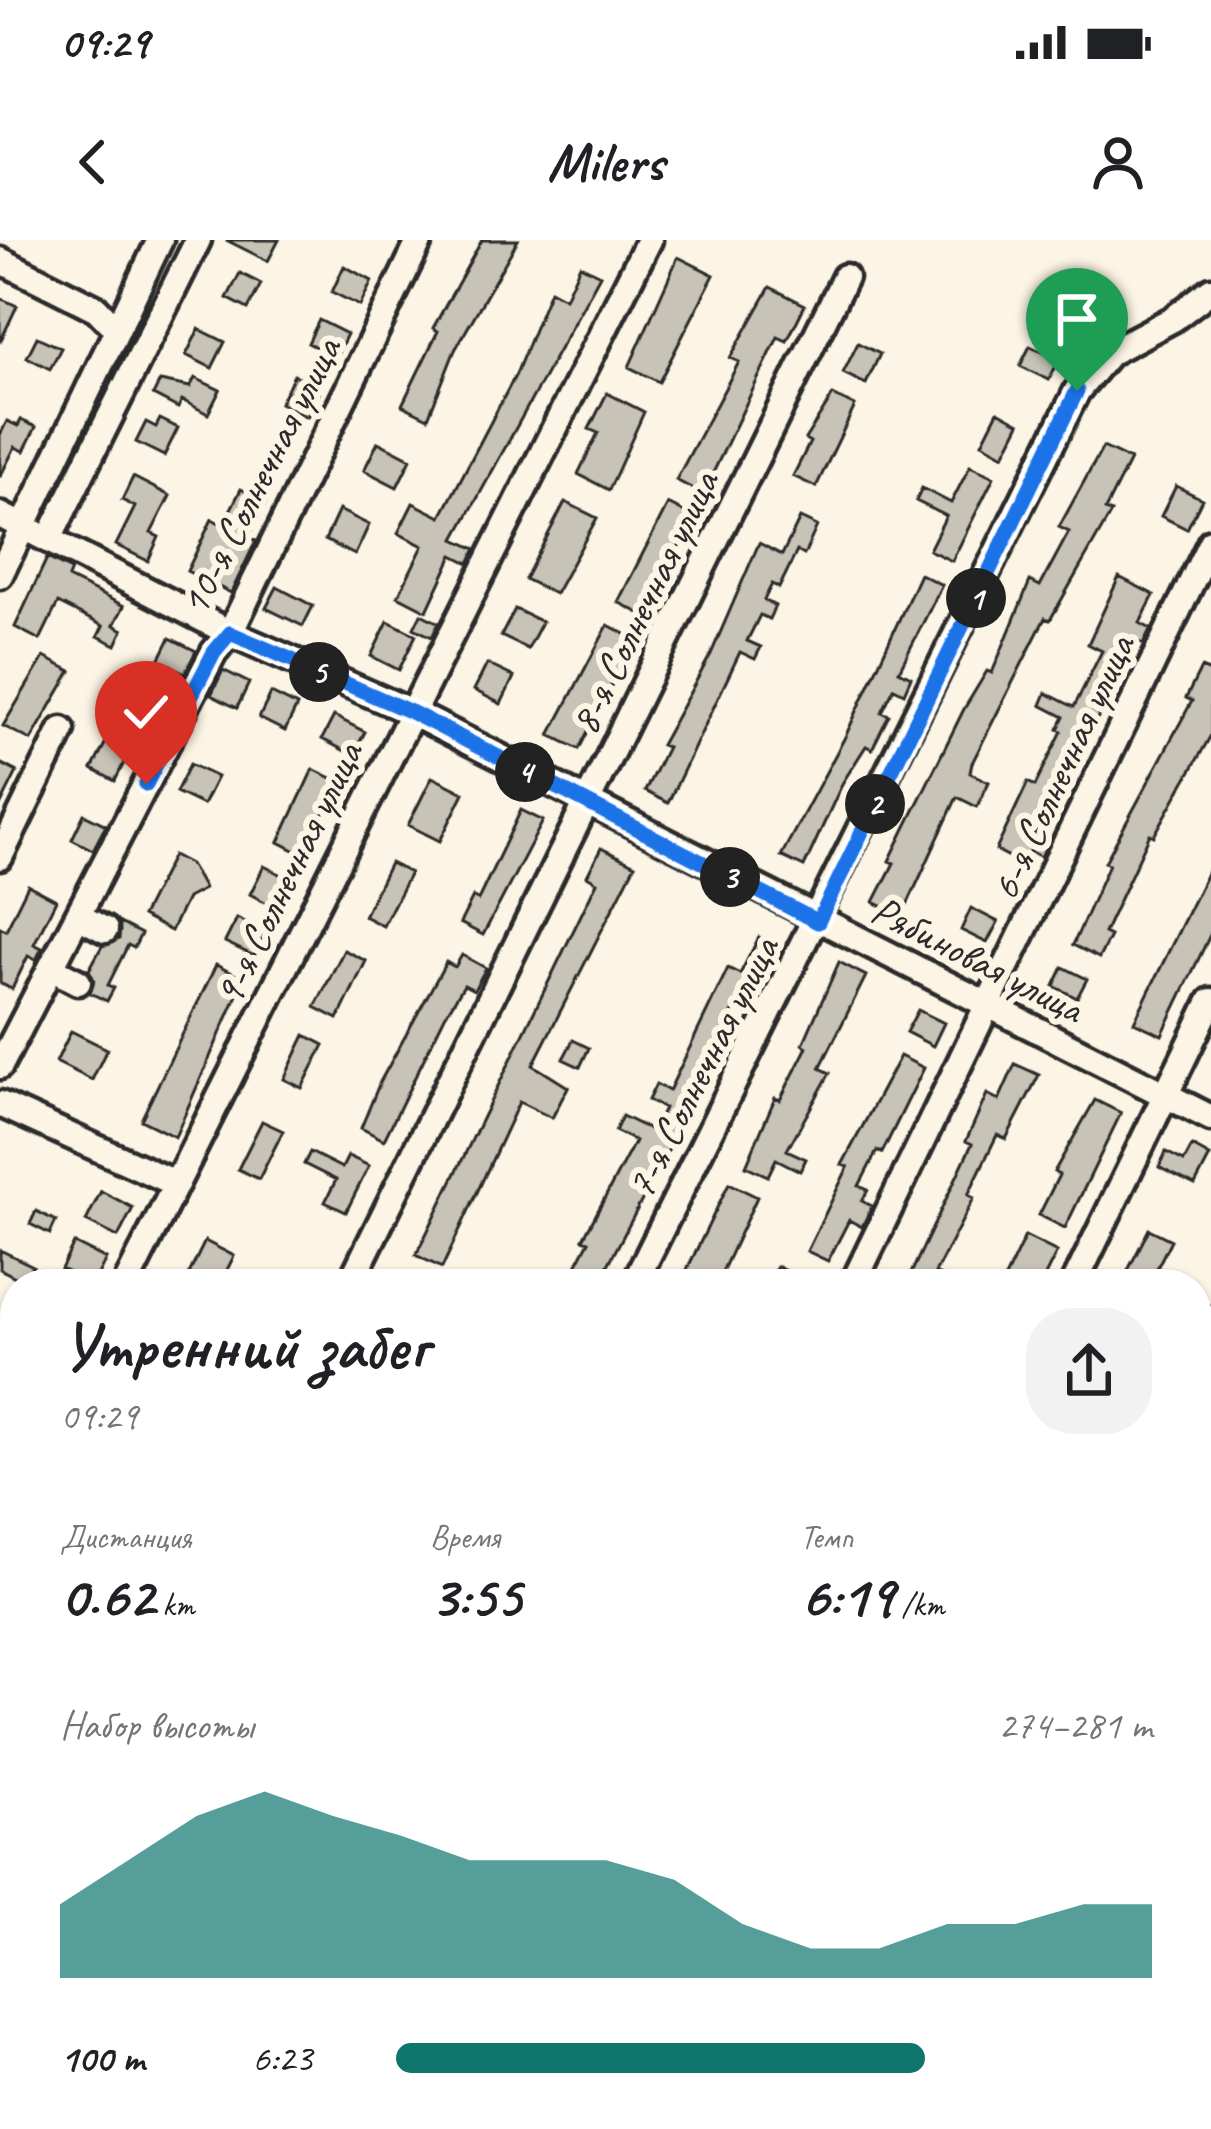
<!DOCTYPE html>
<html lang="ru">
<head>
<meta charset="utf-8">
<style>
	body { margin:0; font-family:Caveat,sans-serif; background:#f2f2f2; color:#202124; height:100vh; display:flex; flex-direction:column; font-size:45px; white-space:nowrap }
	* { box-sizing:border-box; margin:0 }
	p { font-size:39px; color:#757577 }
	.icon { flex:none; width:66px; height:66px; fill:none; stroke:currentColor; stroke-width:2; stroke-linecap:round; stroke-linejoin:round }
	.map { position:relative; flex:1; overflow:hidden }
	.sheet { position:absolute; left:0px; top:1029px; width:1212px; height:861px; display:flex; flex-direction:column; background:#fff; border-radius:48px 48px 0 0; box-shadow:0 3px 9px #0004 }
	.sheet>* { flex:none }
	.pin { position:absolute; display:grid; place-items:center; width:102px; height:102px; color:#fff; margin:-123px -51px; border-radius:50% 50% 50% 0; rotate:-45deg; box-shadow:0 0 12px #0007 }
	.pin .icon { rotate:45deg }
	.km { position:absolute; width:60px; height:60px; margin:-30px; border-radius:50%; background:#222; color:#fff; font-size:33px; line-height:60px; text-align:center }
	.round { display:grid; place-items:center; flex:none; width:126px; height:126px; border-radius:48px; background:#f2f2f2 }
	.overview { display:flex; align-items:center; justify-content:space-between; height:204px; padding:0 60px }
	h1 { font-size:66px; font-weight:800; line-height:90px }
	.metrics { display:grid; grid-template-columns:repeat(3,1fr); gap:18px; height:204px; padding:12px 60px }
	.metrics div { display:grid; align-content:center }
	.metrics b { font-size:60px; font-weight:800 }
	.metrics small { font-size:33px; font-weight:400 }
	.metrics p { font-size:33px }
	.chart { height:336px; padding:24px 60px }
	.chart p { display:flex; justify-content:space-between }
	.chart svg { width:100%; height:216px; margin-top:12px; fill:#0f766e; opacity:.7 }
	ul { padding:0 60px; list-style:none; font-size:39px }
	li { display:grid; grid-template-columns:192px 144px 1fr; align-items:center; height:90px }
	li i { height:30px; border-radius:15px; background:#0f766e }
	.status { display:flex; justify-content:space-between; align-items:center; height:84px; padding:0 60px; background:#fff; direction:ltr }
	.status svg { height:33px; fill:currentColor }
	header { display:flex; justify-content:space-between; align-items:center; height:156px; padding:0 60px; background:#fff; font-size:54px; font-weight:800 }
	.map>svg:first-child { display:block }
	.building { fill:#c8c3b7; stroke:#2b2b2b; stroke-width:3 }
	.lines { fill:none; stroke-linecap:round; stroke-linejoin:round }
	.minor-casing { stroke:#2b2b2b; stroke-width:33 }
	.minor { stroke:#fcf5e5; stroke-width:24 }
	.route-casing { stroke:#fff; stroke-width:24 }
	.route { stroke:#1a73e8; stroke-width:15 }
	.labels { text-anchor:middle; stroke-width:12; stroke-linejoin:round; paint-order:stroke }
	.street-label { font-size:42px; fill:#2b2b2b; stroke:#fcf5e5 }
</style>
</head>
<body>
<div class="status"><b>09:29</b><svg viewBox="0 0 49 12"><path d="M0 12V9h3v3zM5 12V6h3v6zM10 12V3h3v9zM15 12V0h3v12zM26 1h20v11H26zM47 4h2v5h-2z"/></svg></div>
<header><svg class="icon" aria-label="back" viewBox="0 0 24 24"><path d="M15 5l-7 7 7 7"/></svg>Milers<svg class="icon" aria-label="person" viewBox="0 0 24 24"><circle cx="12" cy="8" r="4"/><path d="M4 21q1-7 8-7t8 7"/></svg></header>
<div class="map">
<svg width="1211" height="1889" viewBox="0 0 1211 1889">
	<rect width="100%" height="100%" fill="#fcf5e5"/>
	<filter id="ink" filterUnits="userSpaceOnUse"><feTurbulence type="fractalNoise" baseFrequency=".00833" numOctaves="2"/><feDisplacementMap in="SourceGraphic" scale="24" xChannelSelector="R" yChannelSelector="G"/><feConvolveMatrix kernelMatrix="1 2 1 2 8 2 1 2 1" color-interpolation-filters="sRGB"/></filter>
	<g filter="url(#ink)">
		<!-- building -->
		<path class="building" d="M 226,0 L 279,0 L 268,21 Z
			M 482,0 L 518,0 L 455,110 L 428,178 L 402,165 L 438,91 L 433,88 Z
			M 678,17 L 714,35 L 659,142 L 629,127 Z
			M 580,25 L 600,35 L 455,299 L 476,309 L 469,323 L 453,315 L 427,371 L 398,356 L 423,306 L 398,293 L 413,263 L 441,277 L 516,134 L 550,50 L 565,58 Z
			M 344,26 L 372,41 L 360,66 L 332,52 Z
			M 240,33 L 261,44 L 248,69 L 227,58 Z
			M 770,47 L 805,65 L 787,101 L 778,97 L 703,254 L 676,240 L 739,122 L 730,118 Z
			M 0,58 L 17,66 L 0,102 Z
			M 319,80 L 347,94 L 336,117 L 308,103 Z
			M 199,89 L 225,102 L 212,128 L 186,115 Z
			M 1072,92 L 1096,103 L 1086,115 L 1066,105 Z
			M 37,97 L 61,108 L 50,129 L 27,117 Z
			M 858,103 L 880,114 L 866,144 L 843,133 Z
			M 1030,106 L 1059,120 L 1049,140 L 1020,126 Z
			M 294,135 L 321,149 L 307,177 L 280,163 Z
			M 195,138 L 220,150 L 208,174 L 182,160 L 178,168 L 153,155 L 160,141 L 190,147 Z
			M 607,153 L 644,172 L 609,250 L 578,234 L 598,193 L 589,189 Z
			M 833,155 L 855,166 L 816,247 L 793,236 L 810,202 L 805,199 Z
			M 998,171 L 1020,183 L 1004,215 L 982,203 Z
			M 160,179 L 178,188 L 164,216 L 136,202 L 146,182 L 156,187 Z
			M 21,180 L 36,187 L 24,211 L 15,207 L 0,237 L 0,195 L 7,181 L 18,186 Z
			M 378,202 L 411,219 L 397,247 L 364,230 Z
			M 1103,207 L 1130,220 L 1105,270 L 1111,273 L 1050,380 L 1045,378 L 972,523 L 970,533 L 989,542 L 977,567 L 957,557 L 902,676 L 874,662 L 894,623 L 889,621 L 964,469 L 987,431 L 992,433 L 1030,341 L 1040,346 L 1069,292 L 1059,287 Z
			M 970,226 L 994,237 L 952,321 L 929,310 L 946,276 L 916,261 L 922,248 L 951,263 Z
			M 133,237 L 170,256 L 151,293 L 159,297 L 148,321 L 116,305 L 135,267 L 122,260 Z
			M 1176,246 L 1202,259 L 1187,289 L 1161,276 Z
			M 241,249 L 266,262 L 248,297 L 256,301 L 231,353 L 187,331 L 212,279 L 223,285 Z
			M 565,262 L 597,278 L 555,354 L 525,339 Z
			M 668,264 L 693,277 L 645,376 L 618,362 Z
			M 339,270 L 369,285 L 355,315 L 325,300 Z
			M 800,278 L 817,286 L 804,315 L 797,311 L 779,348 L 772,344 L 764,360 L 775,366 L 769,379 L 760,375 L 747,401 L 761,407 L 755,419 L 740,412 L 668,563 L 645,551 L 667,507 L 661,505 L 711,414 L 759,303 L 782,315 Z
			M 47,318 L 71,330 L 68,338 L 124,366 L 114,385 L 123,390 L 116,405 L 98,396 L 103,386 L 58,363 L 40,400 L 15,387 Z
			M 920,334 L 942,345 L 899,431 L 911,437 L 904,453 L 894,448 L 882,472 L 889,475 L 872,509 L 866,506 L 843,542 L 804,627 L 781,616 L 846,495 Z
			M 1119,337 L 1154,355 L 1140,383 L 1151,389 L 1143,404 L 1130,398 L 1114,431 L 1121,435 L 1033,596 L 1047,603 L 1041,617 L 1030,611 L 1023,624 L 996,610 L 1028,542 L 1035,546 L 1062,491 L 1058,489 L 1064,477 L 1041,465 L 1046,453 L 1074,467 L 1102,411 L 1088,404 Z
			M 277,347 L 313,366 L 303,386 L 266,368 Z
			M 515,369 L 542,382 L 528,409 L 501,396 Z
			M 421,374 L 439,383 L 432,397 L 414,388 Z
			M 388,381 L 416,395 L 399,430 L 371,416 Z
			M 608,385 L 635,399 L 579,509 L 550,495 Z
			M 170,398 L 196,411 L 185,433 L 159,420 Z
			M 44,417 L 71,431 L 31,500 L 3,486 Z
			M 487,424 L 514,437 L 501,464 L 474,450 Z
			M 1201,428 L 1211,432 L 1211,495 L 1154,596 L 1150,594 L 1104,693 L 1110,696 L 1099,718 L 1073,705 L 1109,624 L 1105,622 L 1192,461 L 1186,458 Z
			M 223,430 L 249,443 L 237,468 L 211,455 Z
			M 271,453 L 297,466 L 285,491 L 259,478 Z
			M 143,469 L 160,478 L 147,503 L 131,495 Z
			M 334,476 L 365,492 L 353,515 L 322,499 Z
			M 106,502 L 129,513 L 115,541 L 92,529 Z
			M 0,523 L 17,532 L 0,566 Z
			M 190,524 L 217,537 L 203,565 L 176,552 Z
			M 313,529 L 340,542 L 302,614 L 279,602 Z
			M 432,537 L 464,553 L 440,601 L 408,585 Z
			M 521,570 L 543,581 L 483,695 L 460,683 L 473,657 L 478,660 Z
			M 84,574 L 106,585 L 93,610 L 72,599 Z
			M 601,608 L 635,625 L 533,825 L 568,847 L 552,878 L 519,862 L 442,1028 L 416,1015 L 597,642 L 587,636 Z
			M 173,615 L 190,624 L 204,649 L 187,658 L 171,691 L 142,676 Z
			M 390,623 L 410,633 L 383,686 L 364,676 Z
			M 1211,625 L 1211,693 L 1162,795 L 1134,782 Z
			M 264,626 L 290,639 L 276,668 L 250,654 Z
			M 28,645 L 56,660 L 34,704 L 42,708 L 36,720 L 28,716 L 12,749 L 0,743 L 0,687 L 6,690 Z
			M 971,668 L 998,682 L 987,703 L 961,690 Z
			M 237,678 L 266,693 L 254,716 L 225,702 Z
			M 120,683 L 141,694 L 134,708 L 128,705 L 108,745 L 114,748 L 107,761 L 90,753 L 94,740 L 89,730 L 102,706 L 119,699 Z
			M 759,697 L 781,709 L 770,730 L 760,725 L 711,810 L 686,860 L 693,863 L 598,1044 L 570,1037 L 589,1001 L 583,999 L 635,901 L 615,891 L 622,876 L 653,891 L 664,868 L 648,860 L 656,844 L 669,851 L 728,728 L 740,734 Z
			M 344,710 L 366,721 L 338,779 L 315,767 Z
			M 462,715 L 486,728 L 474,750 L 464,745 L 445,776 L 384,900 L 361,888 L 380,842 L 446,722 L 455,727 Z
			M 839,722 L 866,736 L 820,828 L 830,833 L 787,910 L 806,919 L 800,931 L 776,919 L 768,936 L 746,926 L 775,858 L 780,860 L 807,807 L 803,804 Z
			M 216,725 L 244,739 L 175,897 L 141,880 Z
			M 1063,727 L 1087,739 L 1077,758 L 1054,746 Z
			M 918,770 L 944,783 L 933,806 L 906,792 Z
			M 71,791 L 107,809 L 92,840 L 56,822 Z
			M 305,795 L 324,805 L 302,848 L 284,839 Z
			M 573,800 L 589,808 L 580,827 L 563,819 Z
			M 900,816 L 924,828 L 882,913 L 877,911 L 859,946 L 868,950 L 862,961 L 872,966 L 862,987 L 849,980 L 828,1021 L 807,1011 L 848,927 L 842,925 Z
			M 1015,824 L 1039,835 L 1006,899 L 997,895 L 968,955 L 974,958 L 935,1033 L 956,1044 L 906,1044 L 972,904 L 966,901 L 987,854 L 999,860 Z
			M 1095,860 L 1121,873 L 1065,988 L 1039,975 L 1059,935 L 1054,932 Z
			M 262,881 L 283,891 L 259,939 L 238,929 Z
			M 1192,906 L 1210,916 L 1195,945 L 1159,927 L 1166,912 L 1184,921 Z
			M 310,912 L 342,928 L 348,916 L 369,926 L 346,972 L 325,962 L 336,940 L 304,924 Z
			M 729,943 L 757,957 L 721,1034 L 741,1044 L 680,1044 Z
			M 101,951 L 133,968 L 118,997 L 86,981 Z
			M 36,971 L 56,981 L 50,994 L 30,984 Z
			M 1149,989 L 1171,1000 L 1149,1044 L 1121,1044 Z
			M 1025,996 L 1057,1012 L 1041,1044 L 1002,1044 Z
			M 205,1001 L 234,1016 L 220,1044 L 184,1044 Z
			M 74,1003 L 106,1019 L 93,1044 L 61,1029 Z
			M 0,1010 L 33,1026 L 25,1042 L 0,1029 Z
			M 777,1026 L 813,1044 L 768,1044 Z
			M 1211,1064 L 1211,1141 L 1206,1150 L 1197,1145 L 1197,1092 Z
			M 15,1117 L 15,1162 L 0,1155 Z
			M 0,1181 L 15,1188 L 0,1222 Z
			M 1211,1310 L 1211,1359 L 1197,1353 Z
			M 6,1618 L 15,1623 L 15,1658 L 0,1679 L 0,1629 Z
			M 15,1843 L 15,1875 L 28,1875 L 21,1889 L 0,1889 L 0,1872 Z
			M 273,1875 L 300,1875 L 327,1889 L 266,1889 Z
			M 314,1875 L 367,1875 L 360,1889 L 342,1889 Z
			M 817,1875 L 837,1880 L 832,1889 L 810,1889 Z"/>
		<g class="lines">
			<!-- minor casing -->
			<g class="minor-casing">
				<path id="minor" d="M 0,20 L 97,69 L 115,88
					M 0,275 L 230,393 L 411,472 L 1211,878
					M 49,299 L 198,0
					M 0,335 L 160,0
					M 0,617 L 62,490
					M 78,676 L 105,690
					M 51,728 L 78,742
					M 0,826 L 214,412 L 230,393 L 420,0
					M 0,864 L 176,944
					M 126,1044 L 649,0
					M 350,1044 L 845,37
					M 634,1044 L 1077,151 L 1109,113 L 1173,79 L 1211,50
					M 853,1044 L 1211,302
					M 1074,1044 L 1211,761
					M 1197,1255 L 1211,1226
					M 0,1297 L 15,1267
					M 1197,1391 L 1211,1398
					M 0,1503 L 15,1507
					M 0,1801 L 15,1774
					M 560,1875 L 575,1889
					M 971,1875 L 998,1889
					M 219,1889 L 226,1875
					M 437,1889 L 445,1875
					M 661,1889 L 668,1875
					M 907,1889 L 913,1875"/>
			</g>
			<!-- minor -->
			<use href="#minor" class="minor"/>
		</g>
	</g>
	<g class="lines" filter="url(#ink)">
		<!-- route casing -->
		<g class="route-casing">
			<path id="route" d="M 146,544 L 214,412 L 230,393 L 411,472 L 818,682 L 1077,151"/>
		</g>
		<!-- route -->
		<use href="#route" class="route"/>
	</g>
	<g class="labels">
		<!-- street labels -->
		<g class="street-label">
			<text transform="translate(259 236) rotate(-63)" y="15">10-я Солнечная улица</text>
			<text transform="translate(643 362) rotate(-64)" y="15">8-я Солнечная улица</text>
			<text transform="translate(1061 527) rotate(-65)" y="15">6-я Солнечная улица</text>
			<text transform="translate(287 633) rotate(-64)" y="15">9-я Солнечная улица</text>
			<text transform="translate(978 718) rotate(27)" y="15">Рябиновая улица</text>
			<text transform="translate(701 827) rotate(-63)" y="15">7-я Солнечная улица</text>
		</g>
	</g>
</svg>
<div class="pin" style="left:1077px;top:151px;background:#1e9e55"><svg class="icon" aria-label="arrive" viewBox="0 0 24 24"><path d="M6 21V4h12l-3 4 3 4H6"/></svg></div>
<div class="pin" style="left:146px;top:544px;background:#d93025"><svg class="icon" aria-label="check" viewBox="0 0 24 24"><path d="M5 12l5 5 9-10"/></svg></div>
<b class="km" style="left:976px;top:358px">1</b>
<b class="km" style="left:875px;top:564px">2</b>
<b class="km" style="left:730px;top:637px">3</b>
<b class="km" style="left:525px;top:532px">4</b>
<b class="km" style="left:319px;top:432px">5</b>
<section class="sheet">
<div class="overview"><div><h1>Утренний забег</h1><p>09:29</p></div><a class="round"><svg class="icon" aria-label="share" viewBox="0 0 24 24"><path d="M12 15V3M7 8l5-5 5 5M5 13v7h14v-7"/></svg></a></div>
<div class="metrics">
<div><p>Дистанция</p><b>0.62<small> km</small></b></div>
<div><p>Время</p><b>3:55</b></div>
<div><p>Темп</p><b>6:19<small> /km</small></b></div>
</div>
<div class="chart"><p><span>Набор высоты</span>274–281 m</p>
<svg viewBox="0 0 160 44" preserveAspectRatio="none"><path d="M0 44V29L10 20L20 11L30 6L40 11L50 15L60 20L70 20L80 20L90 24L100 33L110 38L120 38L130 33L140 33L150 29L160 29V44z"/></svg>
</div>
<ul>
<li><b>100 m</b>6:23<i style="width:70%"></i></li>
</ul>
</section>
</div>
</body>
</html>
